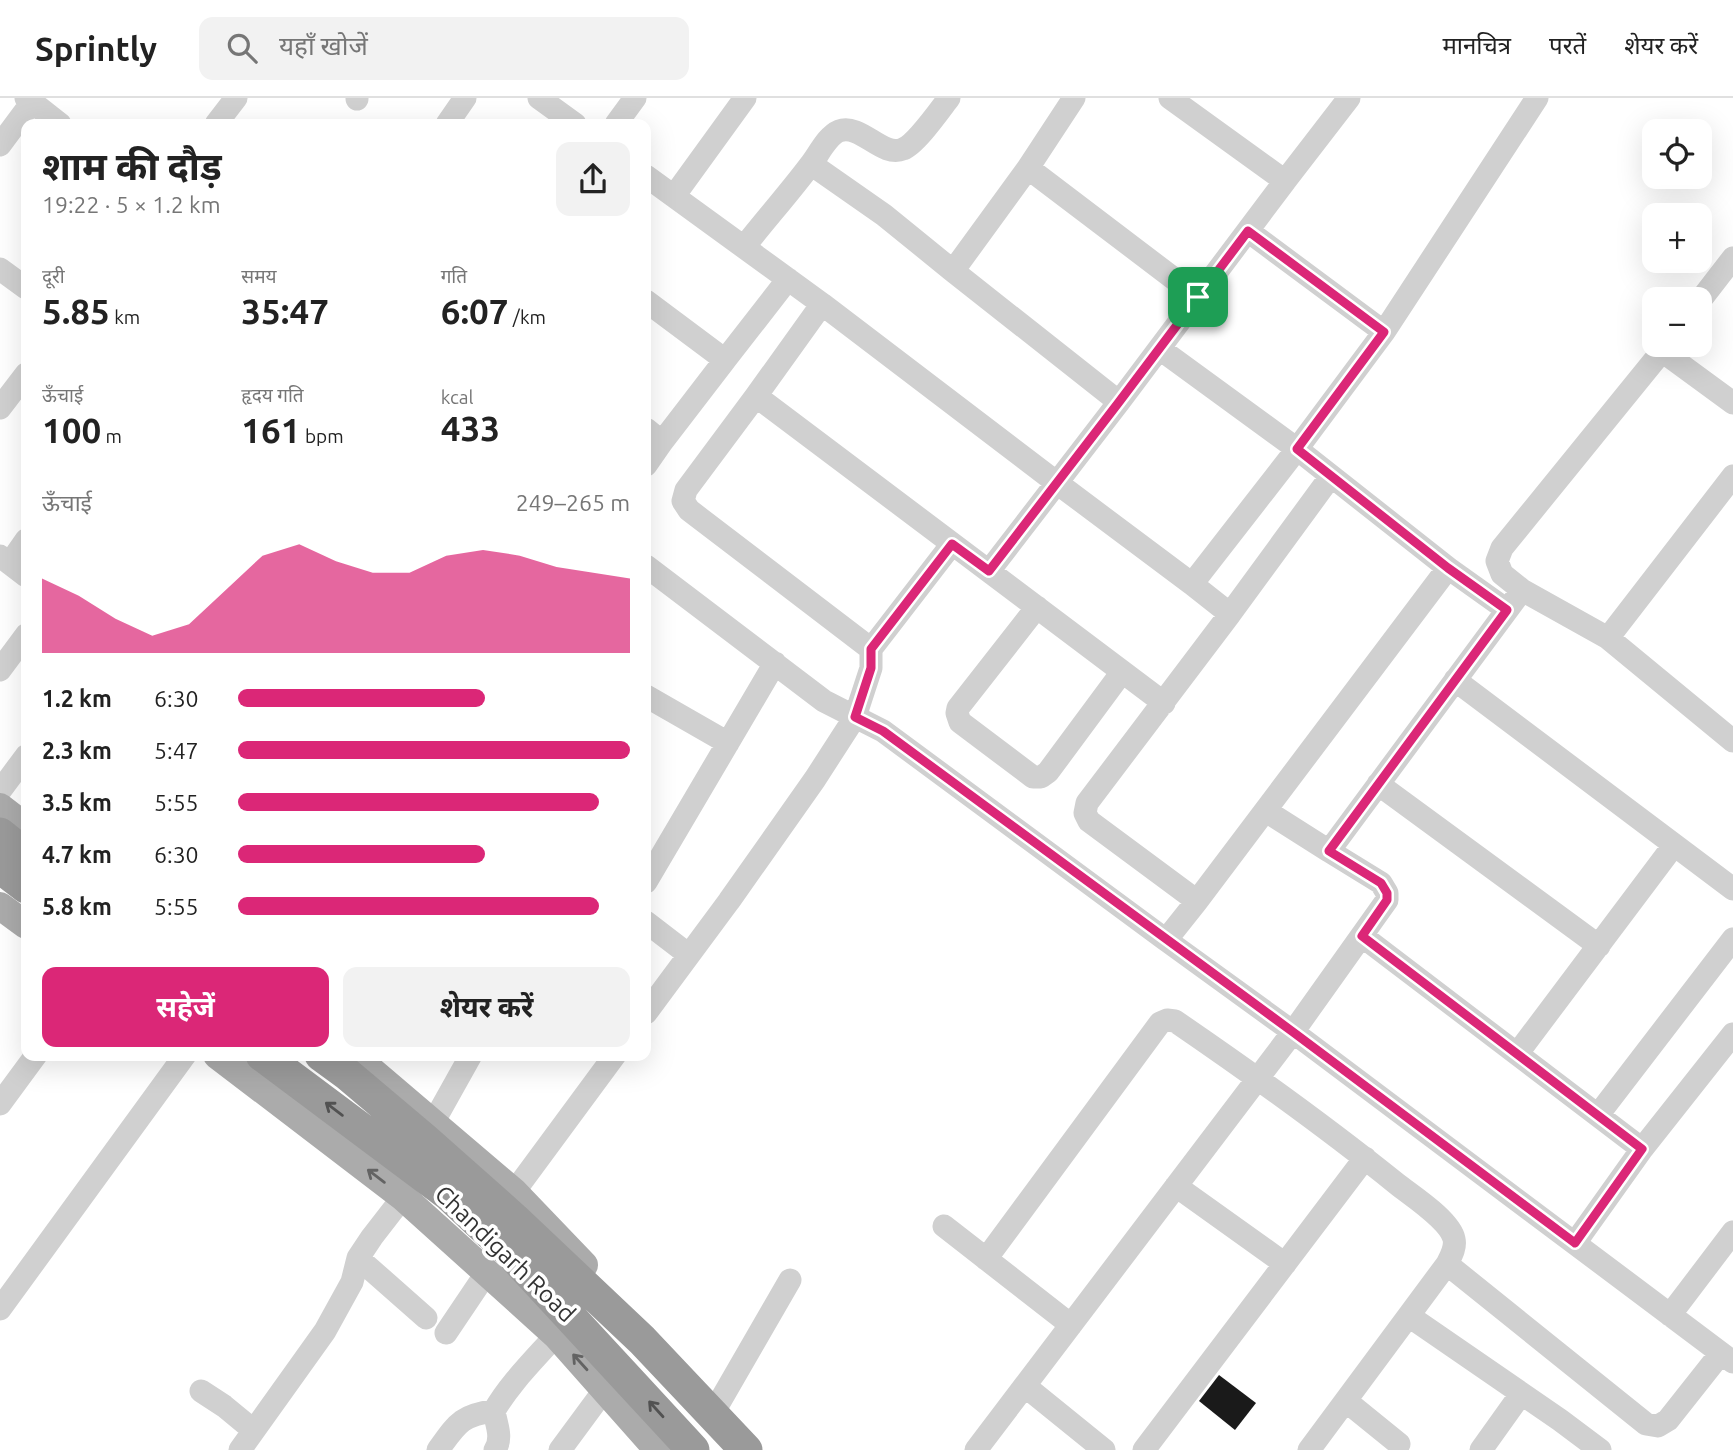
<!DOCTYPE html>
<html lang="hi">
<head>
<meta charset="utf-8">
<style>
	body { margin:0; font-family:Ubuntu,"Noto Sans Devanagari",sans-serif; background:#f2f2f2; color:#222; height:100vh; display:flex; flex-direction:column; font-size:26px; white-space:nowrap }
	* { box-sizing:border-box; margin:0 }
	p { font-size:23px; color:#767676 }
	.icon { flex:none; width:38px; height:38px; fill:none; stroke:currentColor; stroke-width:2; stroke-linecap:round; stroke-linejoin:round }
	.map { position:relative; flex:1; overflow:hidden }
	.sheet { position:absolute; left:21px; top:21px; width:630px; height:942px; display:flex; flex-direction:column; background:#fff; border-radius:14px; box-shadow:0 7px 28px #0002 }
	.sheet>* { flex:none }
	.tools { position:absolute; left:1642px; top:21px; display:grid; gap:14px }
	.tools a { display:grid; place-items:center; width:70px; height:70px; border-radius:14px; background:#fff; box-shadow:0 7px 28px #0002; font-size:35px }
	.pin { position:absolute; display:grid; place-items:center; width:60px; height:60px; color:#fff; margin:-30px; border-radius:14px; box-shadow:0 4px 10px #0006 }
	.round { display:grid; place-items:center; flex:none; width:74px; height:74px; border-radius:14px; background:#f2f2f2 }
	.overview { display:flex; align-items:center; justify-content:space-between; height:119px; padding:0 21px }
	h1 { font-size:38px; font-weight:700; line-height:52px }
	.figures { display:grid; grid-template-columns:repeat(3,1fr); gap:10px; height:119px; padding:7px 21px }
	.figures div { display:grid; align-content:center }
	.figures b { font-size:35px; font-weight:700 }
	.figures small { font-size:19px; font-weight:400 }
	.figures p { font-size:19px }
	.chart { height:196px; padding:14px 21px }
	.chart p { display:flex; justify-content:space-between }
	.chart svg { width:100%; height:126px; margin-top:7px; fill:#db2777; opacity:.7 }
	.cta { display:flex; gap:14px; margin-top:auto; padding:14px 21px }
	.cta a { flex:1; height:80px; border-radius:14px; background:#db2777; color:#fff; font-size:28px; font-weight:700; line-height:80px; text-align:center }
	.cta a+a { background:#f2f2f2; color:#222 }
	ul { padding:0 21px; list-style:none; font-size:23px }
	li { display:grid; grid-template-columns:112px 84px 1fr; align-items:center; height:52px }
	li i { height:18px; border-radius:9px; background:#db2777 }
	header { display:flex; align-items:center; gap:42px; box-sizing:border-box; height:98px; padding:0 35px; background:#fff; border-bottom:2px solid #e0e0e0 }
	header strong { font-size:33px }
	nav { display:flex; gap:38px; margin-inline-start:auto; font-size:24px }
	.search { width:490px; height:63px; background:#f2f2f2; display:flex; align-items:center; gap:18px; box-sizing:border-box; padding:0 24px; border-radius:14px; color:#767676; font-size:26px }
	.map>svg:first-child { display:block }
	.building { fill:#1a1a1a }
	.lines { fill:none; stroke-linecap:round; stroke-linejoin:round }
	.minor { stroke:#d0d0d0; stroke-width:23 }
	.major { stroke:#ababab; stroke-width:28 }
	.highway { stroke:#9a9a9a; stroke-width:33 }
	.oneway { stroke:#525252 }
	.oneway2 { stroke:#636363 }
	.route-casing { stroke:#fff; stroke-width:14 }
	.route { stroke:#db2777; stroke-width:9 }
	.labels { text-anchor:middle; stroke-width:7; stroke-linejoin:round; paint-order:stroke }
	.street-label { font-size:24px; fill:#333; stroke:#fff }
</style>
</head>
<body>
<header>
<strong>Sprintly</strong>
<div class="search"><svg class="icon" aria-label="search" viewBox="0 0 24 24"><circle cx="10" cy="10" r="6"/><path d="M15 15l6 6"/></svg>यहाँ खोजें</div>
<nav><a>मानचित्र</a><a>परतें</a><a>शेयर करें</a></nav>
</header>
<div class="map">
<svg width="1733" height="1352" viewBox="0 0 1733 1352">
	<rect width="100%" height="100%" fill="#fff"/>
	<!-- building -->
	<path class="building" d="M 1219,1277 L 1256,1305 L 1235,1332 L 1199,1303 Z"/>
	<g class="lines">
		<!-- minor -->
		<path class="minor" d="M 539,0 L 575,26
			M 1170,0 L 1285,83 L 1349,0
			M 357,1 L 357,0
			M 32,4 L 60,26
			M 216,26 L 236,0
			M 447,26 L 465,0
			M 616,26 L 635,0
			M 0,47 L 32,4 L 26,0
			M 811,66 L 884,117 L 953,173 L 1119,304
			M 1028,70 L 1198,199
			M 646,78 L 822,206 L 1057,385 L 1192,486
			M 674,98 L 745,0
			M 1248,133 L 1384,234
			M 744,149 C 766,121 790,94 811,66 C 819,56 827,38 839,33 C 861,25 882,60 903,51 C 916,46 939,13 949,0
			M 0,171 L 26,190
			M 953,173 L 1028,70 L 1074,0
			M 646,203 L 725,262 L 662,344
			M 1699,204 L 1733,160
			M 822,206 L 756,298 L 686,392 L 683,403 L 689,412 L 871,551 L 952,446
			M 1667,247 L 1662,253 L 1733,305
			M 1160,251 L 1297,351 L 1448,470 L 1507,512
			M 725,262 L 788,181
			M 756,298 L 1164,605
			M 0,310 L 26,276
			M 646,331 L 662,344 L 646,367
			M 1733,378 L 1608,540 L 1522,492 L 1329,753 L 1381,785 L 1387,795 L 1387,802 L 1293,934 L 1733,1264
			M 0,458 L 26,478
			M 10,465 L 26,442
			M 646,468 L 824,603 L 883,633 L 1166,842
			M 989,473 L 1119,304 L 1285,83
			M 1522,492 L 1502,476 L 1497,463 L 1502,450 L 1662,253
			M 1037,509 L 958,610 L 957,615 L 960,624 L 1033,679 L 1041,679 L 1048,674 L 1122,574
			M 1230,516 L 1331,378
			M 1608,540 L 1733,643
			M 0,572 L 26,537
			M 1455,582 L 1733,791
			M 646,598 L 728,645
			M 1378,686 L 1599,848
			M 0,693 L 26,658
			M 1266,713 L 1329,753
			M 646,784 L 775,565
			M 1197,803 L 1448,470
			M 646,824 L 689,857
			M 1362,838 L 1642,1051
			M 646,915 L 729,803 L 815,681 L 855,619 L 871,570 L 871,551
			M 1517,956 L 1674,747
			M 0,1006 L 36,957
			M 1598,1017 L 1733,841
			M 433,1025 L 471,957
			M 1176,1088 L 1285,1166
			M 514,1094 L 615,957
			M 944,1128 L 1071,1227
			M 1575,1145 L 1642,1051 L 1733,936
			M 358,1160 L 426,1220
			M 986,1161 L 1160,925 L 1167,922 L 1175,923 C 1251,975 1325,1028 1397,1086 C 1412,1098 1450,1122 1454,1141 C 1456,1150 1451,1158 1447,1166 L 1309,1352
			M 1447,1166 L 1646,1326 L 1658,1328 L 1668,1322 L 1721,1255
			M 0,1211 L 185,957
			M 1670,1217 L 1733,1134
			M 1409,1218 L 1560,1322 L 1600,1352
			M 446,1235 L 487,1174
			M 1025,1288 L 1104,1352
			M 201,1293 L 224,1308 L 253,1332
			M 1346,1303 L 1399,1346
			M 719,1305 L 790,1182
			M 240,1352 L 325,1233 L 352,1184 L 358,1160 L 372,1139 L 403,1099
			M 438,1352 C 457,1326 461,1317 494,1313
			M 495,1352 C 503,1339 496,1326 494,1313 C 510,1285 535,1261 556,1237
			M 560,1352 L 605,1291
			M 976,1352 L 1293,934 L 1166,842 L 1197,803 L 1089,723 L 1085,715 L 1087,705 L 1230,516 L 1192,486 L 1297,351 L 1384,234 L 1537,0
			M 1144,1352 L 1365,1060
			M 1481,1352 L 1521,1296"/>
		<!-- major -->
		<path class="major" d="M 0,709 L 26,729
			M 0,808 L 26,827
			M 217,957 L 403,1099 L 556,1237 L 658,1352
			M 353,957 L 514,1094 L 584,1167"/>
		<!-- highway -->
		<path class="highway" d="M 0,736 L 26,757
			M 0,769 L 26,789
			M 262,957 L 448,1096 L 510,1154 L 693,1352
			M 321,957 L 347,976 L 424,1041 L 514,1121 L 642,1242 L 746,1352"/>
	</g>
	<!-- one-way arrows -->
	<defs><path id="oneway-shaft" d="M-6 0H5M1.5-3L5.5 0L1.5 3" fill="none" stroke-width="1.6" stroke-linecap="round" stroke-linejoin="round" transform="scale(1.75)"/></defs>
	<g class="oneway">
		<use href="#oneway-shaft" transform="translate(334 1011) rotate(-143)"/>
		<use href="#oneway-shaft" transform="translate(656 1311) rotate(-132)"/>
	</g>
	<g class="oneway2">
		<use href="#oneway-shaft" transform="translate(376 1078) rotate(-143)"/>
		<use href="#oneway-shaft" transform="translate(580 1264) rotate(-132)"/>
	</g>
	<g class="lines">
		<!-- route casing -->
		<g class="route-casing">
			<path id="route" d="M 1248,133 L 1384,234 L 1297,351 L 1448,470 L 1507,512 L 1329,753 L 1381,785 L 1387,795 L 1387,802 L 1362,838 L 1642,1051 L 1575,1145 L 1293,934 L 883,633 L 855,619 L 871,570 L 871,551 L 952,446 L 989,473 L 1119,304 Z"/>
		</g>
		<!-- route -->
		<use href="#route" class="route"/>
	</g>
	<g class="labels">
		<!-- street labels -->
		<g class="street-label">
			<text transform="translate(505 1156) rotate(44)" y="8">Chandigarh Road</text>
		</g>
	</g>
</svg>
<div class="tools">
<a><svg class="icon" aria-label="locate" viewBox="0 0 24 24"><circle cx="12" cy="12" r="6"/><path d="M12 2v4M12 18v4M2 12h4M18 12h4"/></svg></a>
<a>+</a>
<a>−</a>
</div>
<div class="pin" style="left:1198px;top:199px;background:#1e9e55"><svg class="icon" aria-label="arrive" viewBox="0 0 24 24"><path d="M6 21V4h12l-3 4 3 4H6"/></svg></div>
<section class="sheet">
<div class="overview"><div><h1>शाम की दौड़</h1><p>19:22 · 5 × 1.2 km</p></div><a class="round"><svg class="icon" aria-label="share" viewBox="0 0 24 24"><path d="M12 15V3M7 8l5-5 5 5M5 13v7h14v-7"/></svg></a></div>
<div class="figures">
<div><p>दूरी</p><b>5.85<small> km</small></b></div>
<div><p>समय</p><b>35:47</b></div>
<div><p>गति</p><b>6:07<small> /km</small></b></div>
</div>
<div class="figures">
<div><p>ऊँचाई</p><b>100<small> m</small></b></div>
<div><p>हृदय गति</p><b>161<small> bpm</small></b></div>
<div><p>kcal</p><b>433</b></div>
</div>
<div class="chart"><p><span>ऊँचाई</span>249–265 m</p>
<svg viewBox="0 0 160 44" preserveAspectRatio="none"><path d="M0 44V18L10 24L20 32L30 38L40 34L50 22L60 10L70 6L80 12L90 16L100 16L110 10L120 8L130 10L140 14L150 16L160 18V44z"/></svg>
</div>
<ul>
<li><b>1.2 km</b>6:30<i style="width:63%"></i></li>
<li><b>2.3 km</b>5:47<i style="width:100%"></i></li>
<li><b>3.5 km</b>5:55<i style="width:92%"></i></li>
<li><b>4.7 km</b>6:30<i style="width:63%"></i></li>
<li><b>5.8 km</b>5:55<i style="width:92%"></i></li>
</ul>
<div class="cta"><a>सहेजें</a><a>शेयर करें</a></div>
</section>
</div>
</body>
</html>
